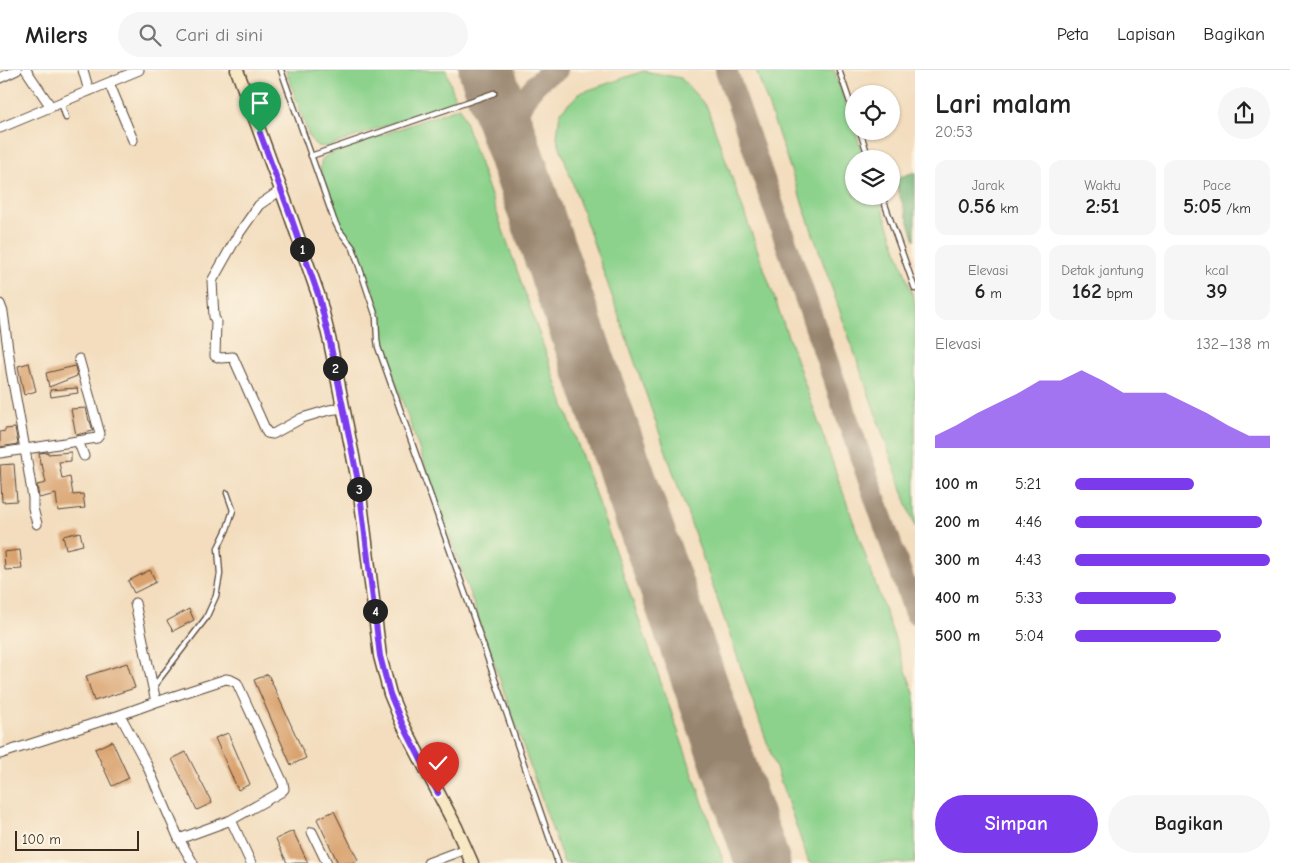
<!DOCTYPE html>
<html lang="id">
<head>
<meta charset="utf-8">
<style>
	body { margin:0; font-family:"Comic Neue",sans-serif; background:#f6f6f6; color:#222; height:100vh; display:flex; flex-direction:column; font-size:19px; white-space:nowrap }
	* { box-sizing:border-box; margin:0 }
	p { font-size:16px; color:#767676 }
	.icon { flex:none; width:28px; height:28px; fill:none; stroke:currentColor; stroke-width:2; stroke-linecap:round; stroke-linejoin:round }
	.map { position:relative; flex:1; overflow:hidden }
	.sheet { display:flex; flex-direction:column; background:#fff; width:375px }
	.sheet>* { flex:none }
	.fabs { position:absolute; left:845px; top:15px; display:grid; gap:10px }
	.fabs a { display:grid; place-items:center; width:55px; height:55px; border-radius:50%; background:#fff; box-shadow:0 1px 4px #0004; font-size:25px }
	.scale { position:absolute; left:15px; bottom:12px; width:124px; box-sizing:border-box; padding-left:5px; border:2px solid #3b2a1e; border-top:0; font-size:14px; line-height:18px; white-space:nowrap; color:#3b2a1e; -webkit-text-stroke:4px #fcf5e5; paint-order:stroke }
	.pin { position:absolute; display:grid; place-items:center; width:42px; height:42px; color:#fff; margin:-51px -21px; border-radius:50% 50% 50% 0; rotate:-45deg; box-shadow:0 0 5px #0007 }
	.pin .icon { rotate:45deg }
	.km { position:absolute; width:25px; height:25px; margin:-12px; border-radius:50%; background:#222; color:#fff; font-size:14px; line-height:25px; text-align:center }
	.round { display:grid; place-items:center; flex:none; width:52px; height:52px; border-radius:26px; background:#f6f6f6 }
	.head { display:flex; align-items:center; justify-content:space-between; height:85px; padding:0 20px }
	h1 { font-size:28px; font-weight:700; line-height:38px }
	.metrics { display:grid; grid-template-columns:repeat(3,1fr); gap:8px; height:85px; padding:5px 20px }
	.metrics div { display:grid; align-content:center; border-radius:12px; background:#f6f6f6; text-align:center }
	.metrics b { font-size:21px; font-weight:700 }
	.metrics small { font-size:14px; font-weight:400 }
	.metrics p { font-size:14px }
	.chart { height:140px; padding:10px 20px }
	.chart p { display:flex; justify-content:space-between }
	.chart svg { width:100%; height:90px; margin-top:5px; fill:#7c3aed; opacity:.7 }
	.primary-button { display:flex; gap:10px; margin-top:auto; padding:10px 20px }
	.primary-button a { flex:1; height:58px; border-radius:30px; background:#7c3aed; color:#fff; font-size:20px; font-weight:700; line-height:58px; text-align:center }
	.primary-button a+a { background:#f6f6f6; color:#222 }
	ul { padding:0 20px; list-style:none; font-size:16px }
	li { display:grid; grid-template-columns:80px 60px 1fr; align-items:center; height:38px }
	li i { height:12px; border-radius:6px; background:#7c3aed }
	header { display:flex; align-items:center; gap:30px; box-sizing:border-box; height:70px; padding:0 25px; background:#fff; border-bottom:1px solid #e0e0e0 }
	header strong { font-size:24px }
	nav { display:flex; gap:28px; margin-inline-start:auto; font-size:18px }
	.search { width:350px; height:45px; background:#f6f6f6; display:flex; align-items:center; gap:12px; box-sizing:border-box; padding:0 18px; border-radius:28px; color:#767676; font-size:19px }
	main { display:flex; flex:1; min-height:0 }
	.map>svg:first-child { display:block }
	.green { fill:#8cd28c; stroke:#647e55 }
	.forest { fill:#71b478; stroke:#566f4b }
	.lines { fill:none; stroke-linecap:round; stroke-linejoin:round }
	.taxiway { stroke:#97846e; stroke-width:22 }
	.runway { stroke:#97846e; stroke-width:55 }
	.building { fill:#d9a26e }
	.lane-casing { stroke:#574536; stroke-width:7 }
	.street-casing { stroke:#574536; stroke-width:11 }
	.secondary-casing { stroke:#574536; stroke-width:15 }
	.lane { stroke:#fff; stroke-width:4.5 }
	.street { stroke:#fff; stroke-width:9 }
	.secondary { stroke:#f8e8c3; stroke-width:12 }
	.route-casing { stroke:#fff; stroke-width:10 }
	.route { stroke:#7c3aed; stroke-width:6 }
</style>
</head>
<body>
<header>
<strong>Milers</strong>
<div class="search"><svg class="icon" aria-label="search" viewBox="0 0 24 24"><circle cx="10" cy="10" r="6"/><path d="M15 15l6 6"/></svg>Cari di sini</div>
<nav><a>Peta</a><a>Lapisan</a><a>Bagikan</a></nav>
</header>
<main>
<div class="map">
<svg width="915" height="793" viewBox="0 0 915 793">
	<rect width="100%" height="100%" fill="#fcf5e5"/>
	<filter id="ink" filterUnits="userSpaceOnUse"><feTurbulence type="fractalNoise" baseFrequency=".02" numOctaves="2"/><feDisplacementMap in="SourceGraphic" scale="10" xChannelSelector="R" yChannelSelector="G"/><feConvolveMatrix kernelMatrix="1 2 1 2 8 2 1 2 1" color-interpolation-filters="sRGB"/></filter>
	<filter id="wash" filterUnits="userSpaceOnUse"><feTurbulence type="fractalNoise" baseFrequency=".0096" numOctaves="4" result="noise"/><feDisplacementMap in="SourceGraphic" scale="20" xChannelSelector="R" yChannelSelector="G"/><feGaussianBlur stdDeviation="1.12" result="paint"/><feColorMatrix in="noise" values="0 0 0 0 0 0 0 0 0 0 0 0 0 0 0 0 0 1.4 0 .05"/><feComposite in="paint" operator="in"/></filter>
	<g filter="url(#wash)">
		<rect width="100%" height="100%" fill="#f3ddbe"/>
		<!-- green -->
		<path class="green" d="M 286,0 L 446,0 L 456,31 L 326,77 L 317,76 L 310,69 Z
			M 756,0 L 834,0 L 854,57 L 854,61 L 855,61 L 865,89 L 854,89 L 854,126 L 878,126 L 915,232 L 915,457 Z
			M 644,1 L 681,8 L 707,37 L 915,626 L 915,793 L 809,793 L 557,68 L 560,42 L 580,23 Z
			M 460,37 L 724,793 L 564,793 L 382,273 L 382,246 L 356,174 L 339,157 L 320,99 L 322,89 L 329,84 Z"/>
		<!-- forest -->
		<path class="forest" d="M 915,102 L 915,170 L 894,109 Z"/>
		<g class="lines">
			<!-- taxiway -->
			<path class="taxiway" d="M 726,0 L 915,543
				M 516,84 C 515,76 513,65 514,57 C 518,34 535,8 557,0"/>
			<!-- runway -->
			<path class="runway" d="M 486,0 L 763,793"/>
		</g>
		<g id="blocks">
			<!-- building -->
			<path class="building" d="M 29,293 L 36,321 L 24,325 L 18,296 Z
				M 75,296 L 77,306 L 49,317 L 46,303 Z
				M 77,318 L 78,323 L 51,327 L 50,320 Z
				M 86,338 L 89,351 L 90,351 L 93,361 L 76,365 L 71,339 Z
				M 15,358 L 18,374 L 0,377 L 0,362 L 5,361 L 5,359 Z
				M 48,382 L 48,384 L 71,382 L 71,391 L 59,392 L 62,409 L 70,407 L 73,425 L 83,424 L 85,438 L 58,441 L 56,424 L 39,428 L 37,415 L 46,413 L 42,394 L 40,395 L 39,383 Z
				M 14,394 L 17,431 L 2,432 L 0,395 Z
				M 80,462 L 83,475 L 66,479 L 63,466 Z
				M 20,480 L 22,499 L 5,500 L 4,482 Z
				M 150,500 L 156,512 L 134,523 L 128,511 Z
				M 189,539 L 194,550 L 173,561 L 167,551 Z
				M 127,593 L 135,618 L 94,631 L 86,606 Z
				M 268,604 L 306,688 L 291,695 L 254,610 Z
				M 228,663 L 250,714 L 238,720 L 215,668 Z
				M 112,671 L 129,708 L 112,716 L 95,679 Z
				M 186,682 L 212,733 L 197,740 L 172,689 Z
				M 334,741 L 358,790 L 352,793 L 338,793 L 317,749 Z
				M 293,761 L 308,793 L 287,793 L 276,769 Z"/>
		</g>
	</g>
	<g filter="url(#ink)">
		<use href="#blocks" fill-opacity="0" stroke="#574536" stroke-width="1"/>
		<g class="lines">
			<!-- lane casing -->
			<g class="lane-casing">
				<path id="lane" d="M 281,0 L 334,150 L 339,160 L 353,178 L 376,247 L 377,269 L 378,277 L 471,540 L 558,793
					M 839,0 L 854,44
					M 61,32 L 66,48
					M 860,61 L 869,89
					M 311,86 L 494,23
					M 882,126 L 915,219
					M 154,616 L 206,548 L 216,526 L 220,504 L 218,478 L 227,459 L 233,440 L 227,423"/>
			</g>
			<!-- street casing -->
			<g class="street-casing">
				<path id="street" d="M 26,0 L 51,37
					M 83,0 L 89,21
					M 0,8 L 17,0
					M 109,13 L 133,70
					M 0,58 L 139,0
					M 281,120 L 259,135 L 238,165 L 212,211 L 214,247 L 216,251 L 215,286 L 221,288 L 233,287 L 267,363 L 273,364 L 302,348 L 329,340 L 343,338
					M 0,234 L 3,242 L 11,301 L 25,379 L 33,428 L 33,438 L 37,454
					M 78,371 L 84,386
					M 0,383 L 97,368 L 100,364 L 79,289
					M 156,632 L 226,609 L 231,610 L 237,613 L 283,713 L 284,719 L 281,722 L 231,750 L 251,793
					M 120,645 L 146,693 L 179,769 L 193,793
					M 0,684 L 120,645 L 156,632 L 135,533
					M 312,762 L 327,793
					M 179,769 L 231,750
					M 428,793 L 465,779"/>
			</g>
			<!-- secondary casing -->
			<g class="secondary-casing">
				<path id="secondary" d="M 237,0 L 291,147 L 319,227 L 330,272 L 359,416 L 380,586 L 390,624 L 402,653 L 456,757 L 472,793"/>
			</g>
			<!-- lane -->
			<use href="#lane" class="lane"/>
			<!-- street -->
			<use href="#street" class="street"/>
			<!-- secondary -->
			<use href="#secondary" class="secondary"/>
		</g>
	</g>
	<g class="lines" filter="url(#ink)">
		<!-- route casing -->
		<g class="route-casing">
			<path id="route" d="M 260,63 L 291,147 L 319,227 L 330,272 L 359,416 L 380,586 L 390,624 L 402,653 L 438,723"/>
		</g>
		<!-- route -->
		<use href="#route" class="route"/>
	</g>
</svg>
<div class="fabs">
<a><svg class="icon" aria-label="locate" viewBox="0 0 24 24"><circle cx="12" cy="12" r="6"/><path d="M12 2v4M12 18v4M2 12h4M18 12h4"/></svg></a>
<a><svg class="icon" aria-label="layers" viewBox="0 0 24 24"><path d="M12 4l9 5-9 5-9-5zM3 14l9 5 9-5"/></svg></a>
</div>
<div class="scale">100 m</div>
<div class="pin" style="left:260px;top:63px;background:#1e9e55"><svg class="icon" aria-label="arrive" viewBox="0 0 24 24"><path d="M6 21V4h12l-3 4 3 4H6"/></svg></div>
<div class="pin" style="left:438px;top:723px;background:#d93025"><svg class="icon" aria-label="check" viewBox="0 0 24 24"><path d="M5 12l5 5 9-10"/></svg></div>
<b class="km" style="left:302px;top:179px">1</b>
<b class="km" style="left:335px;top:298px">2</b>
<b class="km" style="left:359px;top:419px">3</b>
<b class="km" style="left:375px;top:541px">4</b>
</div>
<section class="sheet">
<div class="head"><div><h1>Lari malam</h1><p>20:53</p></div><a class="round"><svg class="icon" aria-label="share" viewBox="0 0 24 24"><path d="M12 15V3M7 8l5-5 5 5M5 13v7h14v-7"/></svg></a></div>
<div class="metrics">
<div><p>Jarak</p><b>0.56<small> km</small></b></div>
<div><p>Waktu</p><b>2:51</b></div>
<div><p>Pace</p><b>5:05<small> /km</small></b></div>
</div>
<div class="metrics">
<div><p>Elevasi</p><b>6<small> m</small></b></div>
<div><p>Detak jantung</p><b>162<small> bpm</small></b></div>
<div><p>kcal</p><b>39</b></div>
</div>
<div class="chart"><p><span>Elevasi</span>132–138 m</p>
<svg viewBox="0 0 160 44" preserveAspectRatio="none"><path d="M0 44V38L10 33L20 27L30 22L40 17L50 11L60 11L70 6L80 11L90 17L100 17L110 17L120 22L130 27L140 33L150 38L160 38V44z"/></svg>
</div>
<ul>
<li><b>100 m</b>5:21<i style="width:61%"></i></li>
<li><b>200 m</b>4:46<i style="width:96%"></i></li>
<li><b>300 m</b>4:43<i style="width:100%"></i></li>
<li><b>400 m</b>5:33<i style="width:52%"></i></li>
<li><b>500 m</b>5:04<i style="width:75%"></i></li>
</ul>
<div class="primary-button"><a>Simpan</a><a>Bagikan</a></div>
</section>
</main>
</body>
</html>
